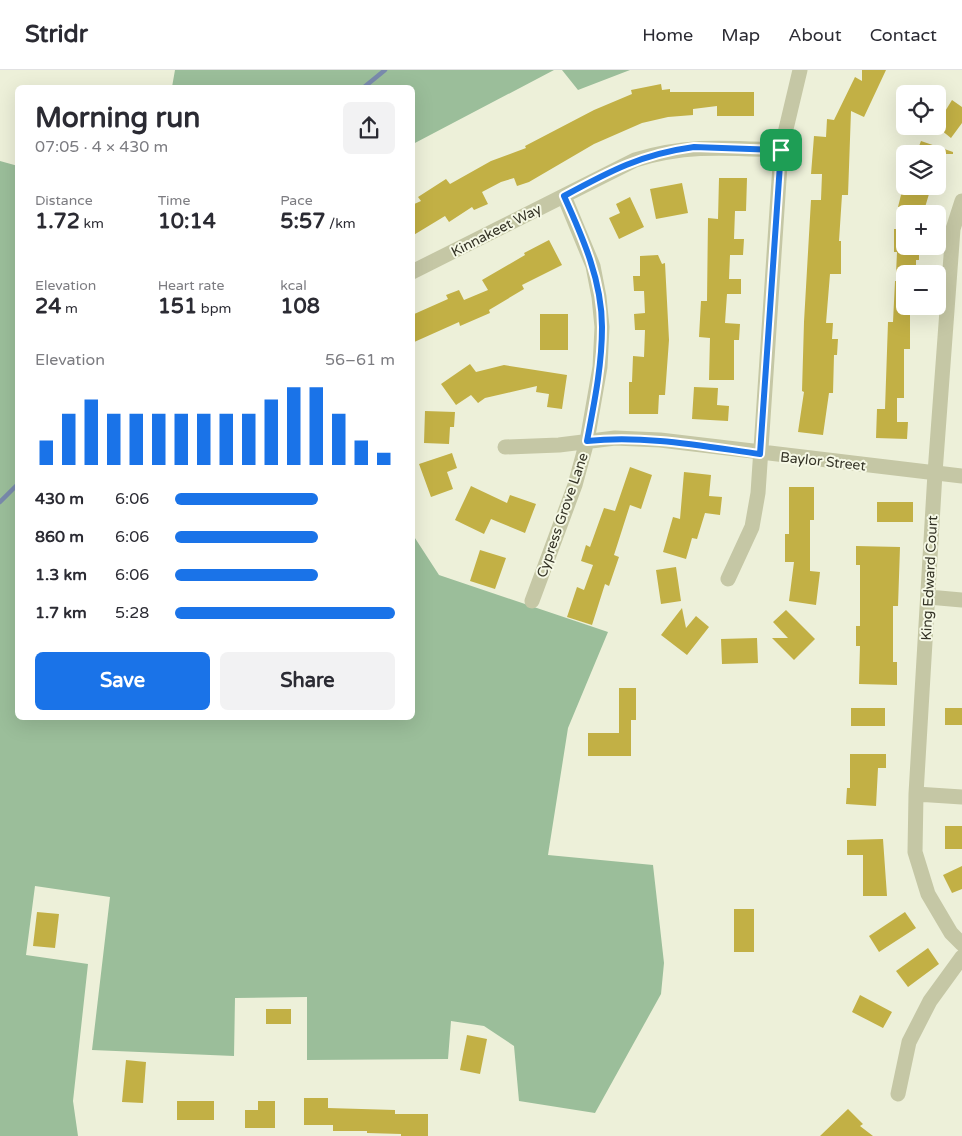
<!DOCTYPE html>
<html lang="en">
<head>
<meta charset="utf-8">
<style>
	body { margin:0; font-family:"Varela Round",sans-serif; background:#f2f2f3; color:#2b2b33; height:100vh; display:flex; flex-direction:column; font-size:19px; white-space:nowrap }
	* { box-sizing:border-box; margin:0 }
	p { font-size:16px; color:#7c7c81 }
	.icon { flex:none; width:28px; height:28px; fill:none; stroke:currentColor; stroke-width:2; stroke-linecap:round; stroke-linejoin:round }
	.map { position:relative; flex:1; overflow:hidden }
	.panel { position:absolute; left:15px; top:15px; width:400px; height:635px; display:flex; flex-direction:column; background:#fff; border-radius:8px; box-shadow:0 5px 20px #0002 }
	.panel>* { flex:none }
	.fabs { position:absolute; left:896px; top:15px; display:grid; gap:10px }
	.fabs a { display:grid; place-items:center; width:50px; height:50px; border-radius:8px; background:#fff; box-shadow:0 5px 20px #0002; font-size:25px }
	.pin { position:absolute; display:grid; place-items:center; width:42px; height:42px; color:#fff; margin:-21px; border-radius:10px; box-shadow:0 2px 8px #0006 }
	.round { display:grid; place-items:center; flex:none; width:52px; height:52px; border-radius:8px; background:#f2f2f3 }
	.summary { display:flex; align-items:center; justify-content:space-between; height:85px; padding:0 20px }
	h1 { font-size:28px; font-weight:700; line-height:38px }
	.stats { display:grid; grid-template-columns:repeat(3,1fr); gap:8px; height:85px; padding:5px 20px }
	.stats div { display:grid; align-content:center }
	.stats b { font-size:21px; font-weight:700 }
	.stats small { font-size:14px; font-weight:400 }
	.stats p { font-size:14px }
	.chart { height:140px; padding:10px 20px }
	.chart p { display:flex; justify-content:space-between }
	.chart svg { width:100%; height:90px; margin-top:5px; stroke:#1a73e8; stroke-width:6 }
	.primary-button { display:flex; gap:10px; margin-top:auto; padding:10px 20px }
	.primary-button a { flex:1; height:58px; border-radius:8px; background:#1a73e8; color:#fff; font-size:20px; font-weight:700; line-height:58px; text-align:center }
	.primary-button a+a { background:#f2f2f3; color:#2b2b33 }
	ul { padding:0 20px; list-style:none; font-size:16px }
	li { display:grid; grid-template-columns:80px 60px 1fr; align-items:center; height:38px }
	li i { height:12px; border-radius:6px; background:#1a73e8 }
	header { display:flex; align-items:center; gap:30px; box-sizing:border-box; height:70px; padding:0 25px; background:#fff; border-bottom:1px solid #e1e1e2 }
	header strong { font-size:24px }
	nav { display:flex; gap:28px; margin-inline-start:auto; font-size:18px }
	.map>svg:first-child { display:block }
	.green { fill:#9bbe9a }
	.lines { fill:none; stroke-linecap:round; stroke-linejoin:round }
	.stream { stroke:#798aac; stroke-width:4.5 }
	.building { fill:#c2b045 }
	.minor { stroke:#c5c7a5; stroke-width:15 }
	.route-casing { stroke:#fff; stroke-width:10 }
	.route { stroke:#1a73e8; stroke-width:6 }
	.labels { text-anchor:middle; stroke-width:4; stroke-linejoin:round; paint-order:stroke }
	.street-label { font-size:14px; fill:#343326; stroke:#f5f8e5 }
</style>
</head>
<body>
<header>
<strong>Stridr</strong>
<nav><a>Home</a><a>Map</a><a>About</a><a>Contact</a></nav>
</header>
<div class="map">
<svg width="962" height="1066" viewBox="0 0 962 1066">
	<rect width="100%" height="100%" fill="#edf0d9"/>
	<!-- green -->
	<path class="green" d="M 175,0 L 554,0 L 413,74 L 412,18 L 172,17 Z
		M 562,0 L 630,0 L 578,20 Z
		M 0,91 L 18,96 L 18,648 L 412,648 L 413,465 L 439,505 L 608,562 L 568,658 L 548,785 L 653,795 L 664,893 L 661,924 L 595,1043 L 519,1031 L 514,976 L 484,956 L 451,951 L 448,989 L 307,990 L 307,927 L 235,928 L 234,986 L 92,980 L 110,827 L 35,816 L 26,885 L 88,894 L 73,1031 L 78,1066 L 0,1066 Z"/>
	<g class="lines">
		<!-- stream -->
		<path class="stream" d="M 363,18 L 385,0
			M 0,432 L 18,414"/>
	</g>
	<!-- building -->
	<path class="building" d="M 862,0 L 886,0 L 864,47 L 851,41 L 848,125 L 842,125 L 839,171 L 841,171 L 841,204 L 830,204 L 826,253 L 833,253 L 832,269 L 838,269 L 837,285 L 834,285 L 833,323 L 829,323 L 823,365 L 798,362 L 804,322 L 802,321 L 804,252 L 811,130 L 821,130 L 822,104 L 811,104 L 814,66 L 826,67 L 827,49 L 834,50 L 855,7 L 862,11 Z
		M 661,14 L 662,20 L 670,19 L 670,22 L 754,22 L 754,46 L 717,46 L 717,36 L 693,39 L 693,45 L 668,47 L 642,53 L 594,74 L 529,112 L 517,116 L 514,108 L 501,112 L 482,122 L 488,134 L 474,140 L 472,137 L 449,152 L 445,146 L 412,166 L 412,135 L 421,131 L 418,127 L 446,109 L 450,114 L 491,91 L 526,78 L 525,76 L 594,40 L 632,24 L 631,20 Z
		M 952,30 L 962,37 L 962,53 L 951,68 L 936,56 Z
		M 921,71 L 953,82 L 953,84 L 916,84 Z
		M 719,108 L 747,108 L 746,141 L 735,141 L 734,169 L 744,169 L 743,185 L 730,185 L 729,209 L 741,209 L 741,224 L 727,224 L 725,253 L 740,254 L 739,270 L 734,270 L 734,310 L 709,310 L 710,268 L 699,267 L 701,231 L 707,231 L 708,148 L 718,149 Z
		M 682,113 L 688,143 L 656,149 L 650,119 Z
		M 904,113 L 905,116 L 917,117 L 916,121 L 929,124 L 923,144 L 898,137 Z
		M 630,127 L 644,157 L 619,169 L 609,148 L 620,143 L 616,134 Z
		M 894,159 L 905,159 L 905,176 L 919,176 L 919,190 L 916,190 L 916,204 L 896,204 L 897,182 L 894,182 Z
		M 549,170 L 562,195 L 522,215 L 524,219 L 489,240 L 490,243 L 460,256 L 459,252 L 412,273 L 412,245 L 448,229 L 446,225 L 459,220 L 464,230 L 488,220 L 482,210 L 525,185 L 524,183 Z
		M 658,185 L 662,194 L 665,193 L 669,270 L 665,325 L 659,325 L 658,344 L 629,344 L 629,312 L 632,312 L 633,286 L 644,287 L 645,260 L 635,260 L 634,244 L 645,243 L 644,221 L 634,221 L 633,206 L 640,206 L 640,186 Z
		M 895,211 L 905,211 L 905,236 L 910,236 L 910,279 L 904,279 L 904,328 L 897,328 L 897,352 L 908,352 L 907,369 L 876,368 L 877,339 L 885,339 L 888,252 L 893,252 Z
		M 540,244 L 568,244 L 568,280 L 540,280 Z
		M 470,294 L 476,302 L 504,295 L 567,305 L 562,339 L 547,337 L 549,324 L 536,322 L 537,316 L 485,328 L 478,333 L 471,325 L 456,335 L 441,314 Z
		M 694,317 L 718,318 L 717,335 L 729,336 L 728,351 L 692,349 Z
		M 425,341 L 455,342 L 454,357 L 450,357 L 449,374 L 424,373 Z
		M 452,383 L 457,398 L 447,402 L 453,419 L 431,427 L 419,394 Z
		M 630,397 L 652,405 L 641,439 L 630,435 L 614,485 L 619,487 L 609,516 L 605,514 L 592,555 L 567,547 L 577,517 L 584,520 L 593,495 L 581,491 L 586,475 L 590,477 L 604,438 L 615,441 Z
		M 684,402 L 711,405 L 709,426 L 722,427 L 720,445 L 705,443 L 697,469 L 692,468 L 686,489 L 663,482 L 673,447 L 680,449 Z
		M 471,416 L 507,433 L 510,425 L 536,434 L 525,463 L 491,449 L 484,464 L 455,450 Z
		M 789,417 L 814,417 L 814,450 L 810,450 L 810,501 L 820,502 L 816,535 L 789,531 L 794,492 L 785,492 L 785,464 L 789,464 Z
		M 877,432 L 913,432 L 913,452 L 877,452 Z
		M 856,476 L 900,477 L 898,536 L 893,536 L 893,592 L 897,592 L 897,615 L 859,614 L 860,576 L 856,576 L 856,556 L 860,556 L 860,495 L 856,495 Z
		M 480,480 L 506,488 L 495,519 L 470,511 Z
		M 676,497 L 681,531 L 661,534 L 656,500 Z
		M 682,538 L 686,558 L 696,546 L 709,557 L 687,585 L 661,565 Z
		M 786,540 L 815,569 L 794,590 L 772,568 L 788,568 L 773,552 Z
		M 757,568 L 758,593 L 722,594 L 721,569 Z
		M 619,618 L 636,618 L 636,650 L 631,650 L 631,686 L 588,686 L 588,663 L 619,663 Z
		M 851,638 L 885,638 L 885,656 L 851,656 Z
		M 945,638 L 962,638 L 962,655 L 945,655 Z
		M 850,684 L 886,684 L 886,698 L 878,698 L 876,736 L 846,734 L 847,718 L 850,718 Z
		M 945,756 L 962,756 L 962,779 L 945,779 Z
		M 883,769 L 887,826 L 863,826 L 863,785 L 847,785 L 847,770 Z
		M 962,796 L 962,819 L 952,823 L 943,805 Z
		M 734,839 L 754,839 L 754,882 L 734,882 Z
		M 37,842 L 59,844 L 55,878 L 33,876 Z
		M 905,842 L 916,858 L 879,882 L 869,866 Z
		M 928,878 L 939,894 L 908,917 L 896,901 Z
		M 860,925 L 892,942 L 883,958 L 852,942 Z
		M 266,939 L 291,939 L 291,954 L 266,954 Z
		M 467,965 L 487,969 L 480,1004 L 460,1000 Z
		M 126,990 L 146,992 L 143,1033 L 122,1032 Z
		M 304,1028 L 328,1028 L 328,1038 L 395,1040 L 395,1044 L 428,1044 L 428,1066 L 401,1066 L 401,1064 L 367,1063 L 367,1061 L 333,1061 L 333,1055 L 304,1055 Z
		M 177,1031 L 214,1031 L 214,1050 L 177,1050 Z
		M 258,1031 L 275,1031 L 275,1058 L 245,1058 L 245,1040 L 258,1040 Z
		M 848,1039 L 863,1054 L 860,1056 L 873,1066 L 820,1066 Z"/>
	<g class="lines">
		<!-- minor -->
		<path class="minor" d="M 962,131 L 953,159 L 935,403 L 916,724 L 915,782 L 928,824 L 951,863 L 962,874
			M 412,202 L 635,90 C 688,74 727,78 781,80
			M 505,377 L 559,375 L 615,368 L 660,370 L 962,406
			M 728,509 L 752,457 L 758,423 L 781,80 L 800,0
			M 928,527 L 962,530
			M 532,531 L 575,415 L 587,371 L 600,297 L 602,257 L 599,227 L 593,196 L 564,126
			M 916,724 L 962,727
			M 898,1024 L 909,972 L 930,931 L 962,887"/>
	</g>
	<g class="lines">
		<!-- route casing -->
		<g class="route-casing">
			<path id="route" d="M 694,77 L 781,80 L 760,384 C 702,376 645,365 587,371 C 594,334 602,296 602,257 C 602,211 583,168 564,126 C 610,101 642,84 694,77 Z"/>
		</g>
		<!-- route -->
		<use href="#route" class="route"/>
	</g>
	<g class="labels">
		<!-- street labels -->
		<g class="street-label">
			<text transform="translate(496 160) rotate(-27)" y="5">Kinnakeet Way</text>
			<text transform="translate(823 391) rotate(6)" y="5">Baylor Street</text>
			<text transform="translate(562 445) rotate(-71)" y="5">Cypress Grove Lane</text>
			<text transform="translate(929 508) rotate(-87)" y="5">King Edward Court</text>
		</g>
	</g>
</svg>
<div class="fabs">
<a><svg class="icon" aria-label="locate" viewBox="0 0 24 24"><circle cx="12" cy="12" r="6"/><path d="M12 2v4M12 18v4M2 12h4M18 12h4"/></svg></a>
<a><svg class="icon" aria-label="layers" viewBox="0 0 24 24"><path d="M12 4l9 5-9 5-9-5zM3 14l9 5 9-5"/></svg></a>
<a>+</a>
<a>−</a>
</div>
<div class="pin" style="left:781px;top:80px;background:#1e9e55"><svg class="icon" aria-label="arrive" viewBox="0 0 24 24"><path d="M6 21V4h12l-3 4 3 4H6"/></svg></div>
<section class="panel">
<div class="summary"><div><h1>Morning run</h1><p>07:05 · 4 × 430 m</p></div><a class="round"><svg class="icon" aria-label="share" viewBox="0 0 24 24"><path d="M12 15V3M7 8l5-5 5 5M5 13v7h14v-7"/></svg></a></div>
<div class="stats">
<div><p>Distance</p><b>1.72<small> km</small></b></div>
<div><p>Time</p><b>10:14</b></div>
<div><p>Pace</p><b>5:57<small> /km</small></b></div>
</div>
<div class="stats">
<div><p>Elevation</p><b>24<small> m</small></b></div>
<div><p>Heart rate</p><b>151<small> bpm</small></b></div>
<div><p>kcal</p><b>108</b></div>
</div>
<div class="chart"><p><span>Elevation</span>56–61 m</p>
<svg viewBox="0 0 160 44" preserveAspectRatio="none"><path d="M5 44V32M15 44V19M25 44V12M35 44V19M45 44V19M55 44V19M65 44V19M75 44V19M85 44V19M95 44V19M105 44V12M115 44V6M125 44V6M135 44V19M145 44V32M155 44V38"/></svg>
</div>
<ul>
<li><b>430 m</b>6:06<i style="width:65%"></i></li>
<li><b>860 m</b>6:06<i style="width:65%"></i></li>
<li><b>1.3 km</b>6:06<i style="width:65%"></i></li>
<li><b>1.7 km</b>5:28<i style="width:100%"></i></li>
</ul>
<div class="primary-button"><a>Save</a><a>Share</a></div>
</section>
</div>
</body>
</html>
